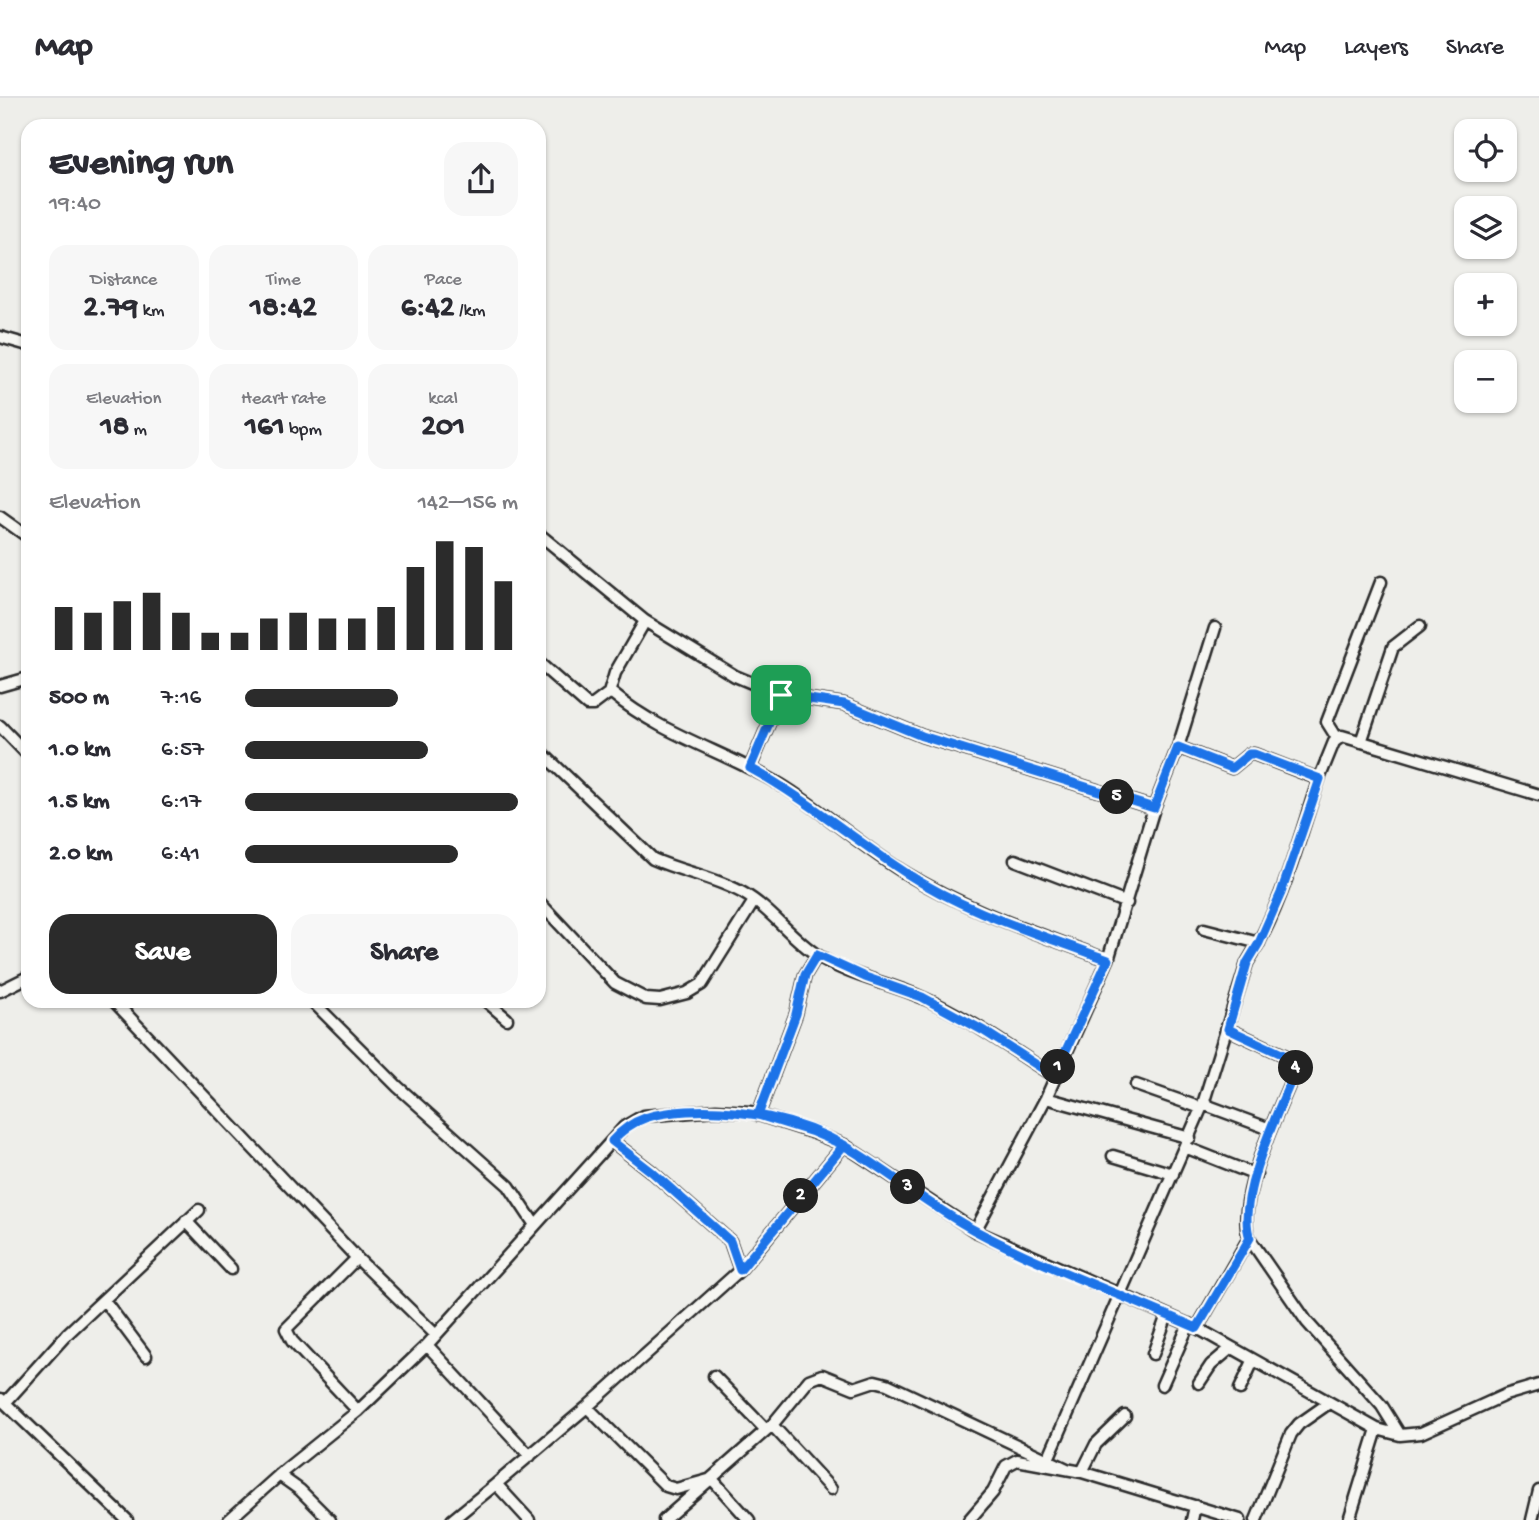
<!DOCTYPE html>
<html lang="en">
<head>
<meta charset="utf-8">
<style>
	body { margin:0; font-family:"Gochi Hand",sans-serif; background:#f7f7f7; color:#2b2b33; height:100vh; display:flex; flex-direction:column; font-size:26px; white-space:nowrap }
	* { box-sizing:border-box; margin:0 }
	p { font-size:23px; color:#7c7c81 }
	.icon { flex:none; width:38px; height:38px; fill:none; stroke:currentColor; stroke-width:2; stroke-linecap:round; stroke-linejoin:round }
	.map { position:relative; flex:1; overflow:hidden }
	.panel { position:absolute; left:21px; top:21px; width:525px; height:889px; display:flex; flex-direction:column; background:#fff; border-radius:21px; box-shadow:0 2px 5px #0004 }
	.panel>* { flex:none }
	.controls { position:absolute; left:1454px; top:21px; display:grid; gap:14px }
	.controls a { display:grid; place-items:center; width:63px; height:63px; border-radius:14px; background:#fff; box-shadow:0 2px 5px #0004; font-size:35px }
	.pin { position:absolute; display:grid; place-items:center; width:60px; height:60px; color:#fff; margin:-30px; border-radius:14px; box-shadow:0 4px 10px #0006 }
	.km { position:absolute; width:35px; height:35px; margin:-18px; border-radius:50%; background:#222; color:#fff; font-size:19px; line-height:35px; text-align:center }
	.round { display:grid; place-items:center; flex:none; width:74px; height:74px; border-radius:21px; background:#f7f7f7 }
	.overview { display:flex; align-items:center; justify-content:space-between; height:119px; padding:0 28px }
	h1 { font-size:38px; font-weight:700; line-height:52px }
	.figures { display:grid; grid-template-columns:repeat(3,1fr); gap:10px; height:119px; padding:7px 28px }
	.figures div { display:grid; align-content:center; border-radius:18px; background:#f7f7f7; text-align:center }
	.figures b { font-size:30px; font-weight:700 }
	.figures small { font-size:19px; font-weight:400 }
	.figures p { font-size:19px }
	.chart { height:196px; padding:14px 28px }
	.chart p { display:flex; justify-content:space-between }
	.chart svg { width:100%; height:126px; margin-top:7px; stroke:#2b2b2b; stroke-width:6 }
	.action { display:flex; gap:14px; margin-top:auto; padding:14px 28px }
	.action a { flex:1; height:80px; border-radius:21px; background:#2b2b2b; color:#fff; font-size:28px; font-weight:700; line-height:80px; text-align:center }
	.action a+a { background:#f7f7f7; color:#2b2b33 }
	ul { padding:0 28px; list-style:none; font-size:23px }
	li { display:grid; grid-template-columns:112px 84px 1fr; align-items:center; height:52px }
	li i { height:18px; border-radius:9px; background:#2b2b2b }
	header { display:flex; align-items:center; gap:42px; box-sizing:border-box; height:98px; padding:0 35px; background:#fff; border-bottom:2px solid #e1e1e2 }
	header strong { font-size:33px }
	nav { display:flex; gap:38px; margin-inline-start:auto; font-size:24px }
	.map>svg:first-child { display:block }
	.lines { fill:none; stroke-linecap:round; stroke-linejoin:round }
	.street-casing { stroke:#2b2b2b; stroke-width:15 }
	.street { stroke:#f6f6f2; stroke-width:10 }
	.route-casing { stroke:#fff; stroke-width:14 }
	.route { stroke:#1a73e8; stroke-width:9 }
</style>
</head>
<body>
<header>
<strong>Map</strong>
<nav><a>Map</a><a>Layers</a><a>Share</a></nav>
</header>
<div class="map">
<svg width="1539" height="1422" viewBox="0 0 1539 1422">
	<rect width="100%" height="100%" fill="#eeeeea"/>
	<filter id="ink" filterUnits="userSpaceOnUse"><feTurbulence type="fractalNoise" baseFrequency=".0143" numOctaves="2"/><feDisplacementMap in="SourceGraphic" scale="14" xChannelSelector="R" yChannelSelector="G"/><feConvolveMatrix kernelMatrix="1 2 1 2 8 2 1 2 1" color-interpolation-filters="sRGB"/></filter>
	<g filter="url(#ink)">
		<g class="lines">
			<!-- street casing -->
			<g class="street-casing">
				<path id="street" d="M 0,239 L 28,247
					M 0,419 L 28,439
					M 539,436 L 645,523 L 735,578 L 781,597 L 844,606 L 922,638 L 1154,710 L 1178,649 L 1232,670 L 1249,656 L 1254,656 L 1319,681 L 1334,644 L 1342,638 L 1539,697
					M 539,565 L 587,607 L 593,607 L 609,595 L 613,596 C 662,637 726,654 781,687 C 825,714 863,750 907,776 C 970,814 1040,836 1108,862
					M 0,588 L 28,580
					M 609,595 L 615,575 L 645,523
					M 0,628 L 28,657
					M 1337,640 L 1327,624 L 1381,484
					M 1361,644 L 1393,549 L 1420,528
					M 1178,649 L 1215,530
					M 539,652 L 653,761 C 682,774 715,779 743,795 C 771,811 790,839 817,857 C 848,878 887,884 921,899 C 968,919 1011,951 1054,978
					M 750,670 L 781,597
					M 1015,762 L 1127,805
					M 539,804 L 615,885 L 646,901 L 660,902 L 687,895 L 702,886 L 754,803
					M 1204,831 L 1259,845
					M 0,893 L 28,879
					M 114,903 L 357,1160
					M 312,903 L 398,989 L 509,1088 L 535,1127
					M 486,903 L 507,921
					M 1228,931 L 1286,958 L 1296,971 C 1280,1010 1235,1101 1249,1140 L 1307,1224 L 1382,1308 L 1400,1337
					M 1136,987 L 1201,1010
					M 1046,1000 L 1190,1040
					M 758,1017 L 796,916 L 805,877 L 817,857
					M 1270,1031 L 1203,1006 L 1247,865 C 1282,809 1298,743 1319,681
					M 612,1043 L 652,1074 L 730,1143 L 740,1172
					M 1185,1049 L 1256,1077
					M 1113,1058 L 1173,1076
					M 186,1123 L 231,1171
					M 975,1133 L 1046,1000 L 1108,862 L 1154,710
					M 104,1202 L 146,1258
					M 1197,1230 L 1249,1140
					M 427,1247 L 530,1358
					M 1153,1256 L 1167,1217
					M 714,1278 L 766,1332
					M 1199,1285 L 1211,1267 L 1231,1250
					M 1162,1287 L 1189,1226
					M 1240,1291 L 1253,1263
					M 1,1301 L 127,1422
					M 5,1305 L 67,1236 L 199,1112
					M 587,1309 L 740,1172 L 844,1047
					M 358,1313 L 292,1243 L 286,1231 L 357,1160 L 436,1237
					M 772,1327 L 831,1391
					M 1048,1361 L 1203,1006
					M 1082,1374 L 1096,1346 L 1125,1318
					M 279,1377 L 300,1392 L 330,1422
					M 229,1422 L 286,1371 L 358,1313 L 427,1247 L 624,1029 L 643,1018 L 716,1012 L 750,1014 L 812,1034 L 844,1047 L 975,1133 L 1197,1230 L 1377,1331 L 1400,1337 L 1421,1335 L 1505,1297 L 1539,1287
					M 452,1422 L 496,1386
					M 529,1422 L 496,1386 L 587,1309 L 666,1388 L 676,1391 L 712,1381 L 749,1422
					M 664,1422 L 772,1327 L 809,1282 L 822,1277 L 854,1290 L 875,1283 L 887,1286 L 1067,1371
					M 969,1422 L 993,1394 L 1006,1368 L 1017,1362 L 1082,1374 L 1240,1422
					M 1192,1422 L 1195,1408
					M 1256,1422 L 1291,1336 L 1299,1326 L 1329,1305
					M 1349,1422 L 1377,1331
					M 1532,1422 L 1539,1393"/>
			</g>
			<!-- street -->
			<use href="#street" class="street"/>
		</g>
	</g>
	<g class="lines" filter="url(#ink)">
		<!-- route casing -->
		<g class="route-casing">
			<path id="route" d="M 781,597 L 750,670 C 805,700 853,741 906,775 C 967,815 1040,836 1108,862 L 1054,978 L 984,933 L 922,899 L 865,879 L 817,857 L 805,877 L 796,916 L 758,1017 L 813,1034 L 844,1047 L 740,1172 L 730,1143 L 652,1074 L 612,1043 C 633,1019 656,1015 687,1013 C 741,1010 798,1021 845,1048 C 890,1074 929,1108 974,1132 C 1045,1170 1123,1197 1197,1230 L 1250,1140 C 1235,1101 1280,1010 1296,971 L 1286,958 L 1228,931 L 1247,865 L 1259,845 L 1281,795 L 1320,681 L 1254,656 L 1249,656 L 1232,670 L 1178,649 L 1154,710 L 922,638 L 844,606 L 781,597"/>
		</g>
		<!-- route -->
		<use href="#route" class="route"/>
	</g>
</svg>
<div class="controls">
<a><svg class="icon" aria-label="locate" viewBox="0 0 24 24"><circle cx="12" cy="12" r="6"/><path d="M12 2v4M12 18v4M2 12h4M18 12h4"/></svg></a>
<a><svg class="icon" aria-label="layers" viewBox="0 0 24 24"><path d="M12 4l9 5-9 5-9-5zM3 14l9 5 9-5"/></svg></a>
<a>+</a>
<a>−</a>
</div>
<div class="pin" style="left:781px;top:597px;background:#1e9e55"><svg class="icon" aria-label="arrive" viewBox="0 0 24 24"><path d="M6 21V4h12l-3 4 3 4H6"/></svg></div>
<b class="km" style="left:1058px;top:969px">1</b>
<b class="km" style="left:801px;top:1098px">2</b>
<b class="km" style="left:908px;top:1089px">3</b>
<b class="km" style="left:1296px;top:970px">4</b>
<b class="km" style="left:1117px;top:699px">5</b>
<section class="panel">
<div class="overview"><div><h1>Evening run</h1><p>19:40</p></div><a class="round"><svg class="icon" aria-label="share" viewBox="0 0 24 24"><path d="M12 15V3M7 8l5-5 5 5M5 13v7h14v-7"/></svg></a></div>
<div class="figures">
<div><p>Distance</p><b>2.79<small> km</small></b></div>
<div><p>Time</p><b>18:42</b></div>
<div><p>Pace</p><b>6:42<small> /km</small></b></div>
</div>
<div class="figures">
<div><p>Elevation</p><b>18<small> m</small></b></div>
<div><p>Heart rate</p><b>161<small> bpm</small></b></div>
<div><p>kcal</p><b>201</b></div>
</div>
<div class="chart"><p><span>Elevation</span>142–156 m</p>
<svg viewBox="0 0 160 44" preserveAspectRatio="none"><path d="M5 44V29M15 44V31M25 44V27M35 44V24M45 44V31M55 44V38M65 44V38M75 44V33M85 44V31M95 44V33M105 44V33M115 44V29M125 44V15M135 44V6M145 44V8M155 44V20"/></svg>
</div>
<ul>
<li><b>500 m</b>7:16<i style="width:56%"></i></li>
<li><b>1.0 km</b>6:57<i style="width:67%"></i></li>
<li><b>1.5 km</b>6:17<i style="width:100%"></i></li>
<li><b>2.0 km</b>6:41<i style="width:78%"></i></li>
</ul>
<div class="action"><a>Save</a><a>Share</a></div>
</section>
</div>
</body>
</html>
